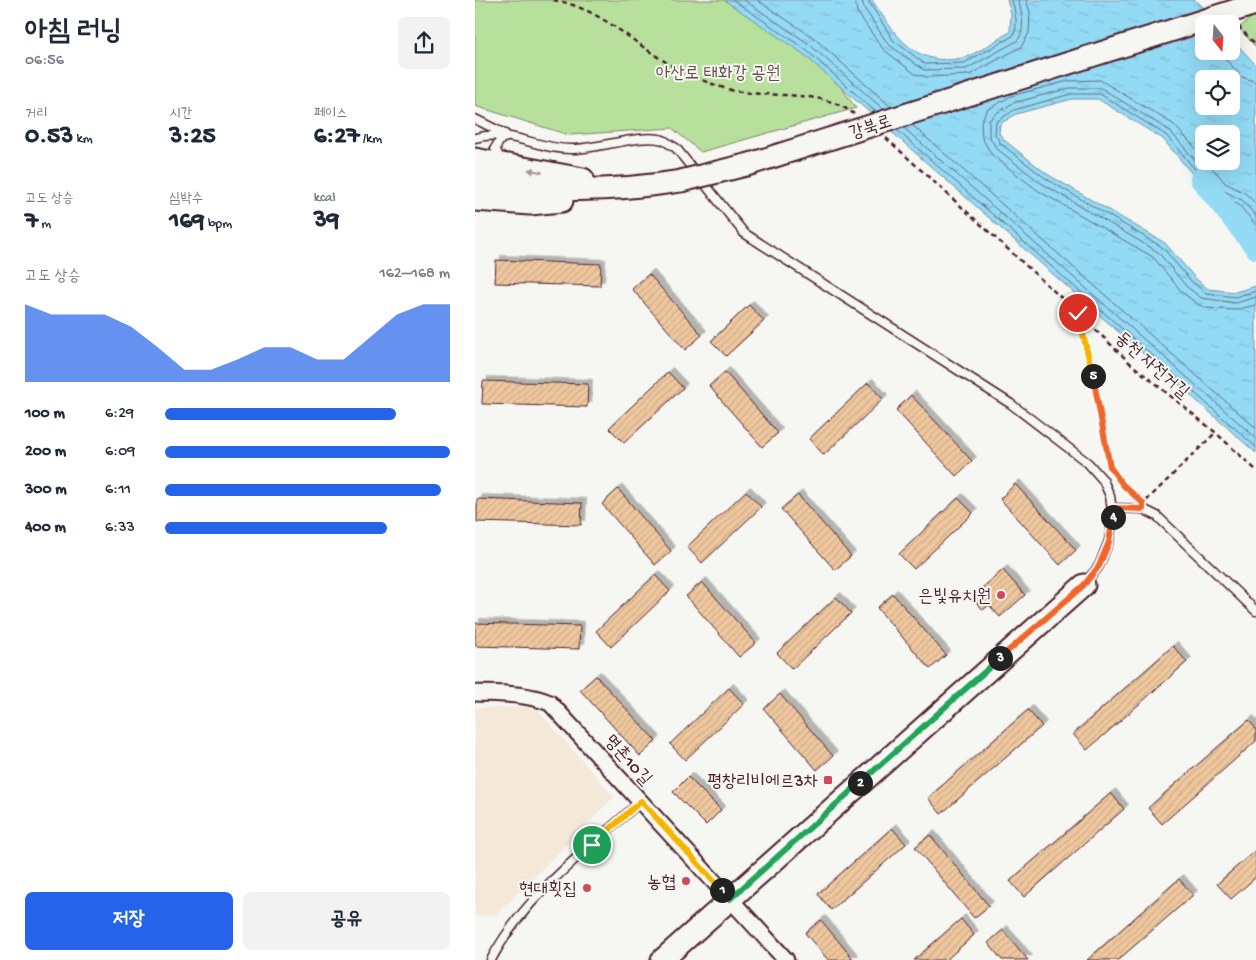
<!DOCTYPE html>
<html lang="ko">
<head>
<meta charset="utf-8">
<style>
	body { margin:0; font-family:"Gochi Hand","Poor Story",sans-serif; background:#f2f2f3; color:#1f2937; height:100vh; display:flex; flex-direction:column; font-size:19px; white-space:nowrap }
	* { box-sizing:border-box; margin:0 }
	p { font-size:16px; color:#747a83 }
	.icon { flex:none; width:28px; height:28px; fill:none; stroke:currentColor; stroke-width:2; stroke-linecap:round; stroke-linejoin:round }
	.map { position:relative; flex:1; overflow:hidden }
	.sheet { display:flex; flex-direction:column; background:#fff; width:475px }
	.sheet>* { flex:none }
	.needle { width:32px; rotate:163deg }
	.fabs { position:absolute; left:720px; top:15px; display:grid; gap:10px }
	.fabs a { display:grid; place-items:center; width:45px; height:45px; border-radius:8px; background:#fff; box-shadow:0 5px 20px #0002; font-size:25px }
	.pin { position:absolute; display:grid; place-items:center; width:42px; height:42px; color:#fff; margin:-21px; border:2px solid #fff; border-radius:50%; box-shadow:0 1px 5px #0007 }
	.km { position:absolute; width:25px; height:25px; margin:-12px; border-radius:50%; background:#222; color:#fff; font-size:14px; line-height:25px; text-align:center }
	.round { display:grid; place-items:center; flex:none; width:52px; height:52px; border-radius:8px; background:#f2f2f3 }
	.head { display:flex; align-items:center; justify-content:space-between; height:85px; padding:0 25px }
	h1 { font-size:28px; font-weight:700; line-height:38px }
	.stats { display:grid; grid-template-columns:repeat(3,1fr); gap:8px; height:85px; padding:5px 25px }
	.stats div { display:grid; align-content:center }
	.stats b { font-size:25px; font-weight:700 }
	.stats small { font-size:14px; font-weight:400 }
	.stats p { font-size:14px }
	.chart { height:140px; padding:10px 25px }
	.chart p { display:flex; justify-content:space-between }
	.chart svg { width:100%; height:90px; margin-top:5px; fill:#2563eb; opacity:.7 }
	.primary-button { display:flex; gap:10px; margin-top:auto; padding:10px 25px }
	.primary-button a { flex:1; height:58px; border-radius:8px; background:#2563eb; color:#fff; font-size:20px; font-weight:700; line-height:58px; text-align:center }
	.primary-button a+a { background:#f2f2f3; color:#1f2937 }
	ul { padding:0 25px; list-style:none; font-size:16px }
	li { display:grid; grid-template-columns:80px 60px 1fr; align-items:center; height:38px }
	li i { height:12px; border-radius:6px; background:#2563eb }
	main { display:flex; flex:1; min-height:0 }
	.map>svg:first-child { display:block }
	.built { fill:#f4e8d9 }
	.green { fill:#b7e09d; stroke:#808064 }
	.water { fill:url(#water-ripples); stroke:#768fa4; fill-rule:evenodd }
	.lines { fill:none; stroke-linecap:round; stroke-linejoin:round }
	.shore { stroke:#676a7c; stroke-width:1 }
	.river { stroke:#93daf5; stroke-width:22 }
	.building { fill:url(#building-hatch); stroke:#4a1f2b; filter:url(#shadow) }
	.lane-casing { stroke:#4a1f2b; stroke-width:11 }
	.street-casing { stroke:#4a1f2b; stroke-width:19 }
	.secondary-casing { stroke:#4a1f2b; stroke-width:25 }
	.path { stroke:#4a1f2b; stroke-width:2.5; stroke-dasharray:5 4; stroke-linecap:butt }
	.lane { stroke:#f6f6f2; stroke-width:8 }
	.street { stroke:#f6f6f2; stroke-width:15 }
	.secondary { stroke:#f6f6f2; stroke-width:21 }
	.secondary-bridge-casing { stroke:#4a1f2b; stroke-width:25; stroke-linecap:butt }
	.secondary-bridge { stroke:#f6f6f2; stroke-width:21 }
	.oneway { fill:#a99598 }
	.split-1-casing { stroke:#fff; stroke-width:10 }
	.split-2-casing { stroke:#fff; stroke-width:10 }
	.split-3-casing { stroke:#fff; stroke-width:10 }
	.split-4-casing { stroke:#fff; stroke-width:10 }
	.split-5-casing { stroke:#fff; stroke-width:10 }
	.split-6-casing { stroke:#fff; stroke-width:10 }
	.split-1 { stroke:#f5b400; stroke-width:6 }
	.split-2 { stroke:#22a559; stroke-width:6 }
	.split-3 { stroke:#22a559; stroke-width:6 }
	.split-4 { stroke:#f0652b; stroke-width:6 }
	.split-5 { stroke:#f0652b; stroke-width:6 }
	.split-6 { stroke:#f5b400; stroke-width:6 }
	.poi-dot { fill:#d1495b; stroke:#f6f6f2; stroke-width:2 }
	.labels { text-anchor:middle; stroke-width:4; stroke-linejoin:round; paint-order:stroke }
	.park-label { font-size:18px; fill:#654f48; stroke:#f6f6f2 }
	.street-label { font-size:18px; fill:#4a1f2b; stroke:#f6f6f2 }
	.poi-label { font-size:18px; fill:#4a1f2b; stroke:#f6f6f2; text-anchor:end }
</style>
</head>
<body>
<main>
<section class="sheet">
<div class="head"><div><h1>아침 러닝</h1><p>06:56</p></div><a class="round"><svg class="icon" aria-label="share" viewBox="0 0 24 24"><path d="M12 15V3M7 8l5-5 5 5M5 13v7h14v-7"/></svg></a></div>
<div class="stats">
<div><p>거리</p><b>0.53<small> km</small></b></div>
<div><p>시간</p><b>3:25</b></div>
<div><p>페이스</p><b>6:27<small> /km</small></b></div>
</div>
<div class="stats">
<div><p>고도 상승</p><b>7<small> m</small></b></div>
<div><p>심박수</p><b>169<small> bpm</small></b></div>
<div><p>kcal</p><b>39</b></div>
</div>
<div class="chart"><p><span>고도 상승</span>162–168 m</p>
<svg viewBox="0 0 160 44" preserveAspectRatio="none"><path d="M0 44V6L10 11L20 11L30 11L40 17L50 27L60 38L70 38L80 33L90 27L100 27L110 33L120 33L130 22L140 11L150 6L160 6V44z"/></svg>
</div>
<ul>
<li><b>100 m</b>6:29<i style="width:81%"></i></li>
<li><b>200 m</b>6:09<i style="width:100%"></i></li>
<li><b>300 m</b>6:11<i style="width:97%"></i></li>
<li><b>400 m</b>6:33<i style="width:78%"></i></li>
</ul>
<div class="primary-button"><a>저장</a><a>공유</a></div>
</section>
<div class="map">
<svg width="781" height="960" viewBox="0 0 781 960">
	<defs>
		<pattern id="water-ripples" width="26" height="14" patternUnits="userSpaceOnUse" patternTransform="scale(1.25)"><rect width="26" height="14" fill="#93daf5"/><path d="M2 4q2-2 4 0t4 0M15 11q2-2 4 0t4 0" fill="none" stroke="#80bbd2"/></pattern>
		<pattern id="building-hatch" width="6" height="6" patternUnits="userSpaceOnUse" patternTransform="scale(1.25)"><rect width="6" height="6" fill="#efc89f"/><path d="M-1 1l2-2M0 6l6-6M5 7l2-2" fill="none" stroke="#ceab89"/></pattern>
		<filter id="shadow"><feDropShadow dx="4.5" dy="-4.5" stdDeviation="0" flood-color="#0004"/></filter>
	</defs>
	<rect width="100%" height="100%" fill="#f6f6f2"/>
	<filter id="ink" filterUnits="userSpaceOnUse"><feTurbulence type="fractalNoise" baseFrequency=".02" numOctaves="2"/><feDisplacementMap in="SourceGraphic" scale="10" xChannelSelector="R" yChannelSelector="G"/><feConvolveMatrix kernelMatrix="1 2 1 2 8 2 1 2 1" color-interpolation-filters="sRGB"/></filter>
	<g filter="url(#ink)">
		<!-- built -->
		<path class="built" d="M 60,707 L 139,797 L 21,915 L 0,916 L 0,708 Z"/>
		<!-- green -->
		<path class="green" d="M 0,0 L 271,0 L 337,47 L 381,108 L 226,152 L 197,128 L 94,135 L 0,106 Z
			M 781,14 L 781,47 L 764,28 Z"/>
		<!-- water -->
		<path class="water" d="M 249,0 L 397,0 C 420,34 439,68 487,58 C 501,55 522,39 535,32 L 536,14 L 532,0 L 720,0 L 743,24 L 729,24 L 729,51 L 756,51 L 756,38 L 781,65 L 781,233 L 761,209 L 738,199 L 688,139 L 623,99 L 597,99 L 541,114 L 525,124 L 524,133 L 529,140 L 572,174 L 690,243 L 720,278 L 733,289 L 760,292 L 781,286 L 781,453 L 327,53 ZM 729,79 L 756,79 L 756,106 L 729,106 ZM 729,134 L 756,134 L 756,161 L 729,161 Z"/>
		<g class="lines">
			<!-- shore -->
			<path class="shore" d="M 258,0 L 330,49 L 401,112
				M 269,0 L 334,44 L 408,109
				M 282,0 L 339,38 L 416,107
				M 380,0 L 382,12 L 408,49 L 440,74 L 452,77 L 494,75 L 546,47 L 554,33 L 555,12 L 551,0
				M 387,0 L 389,8 L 413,44 L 449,70 L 491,69 L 542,41 C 551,31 547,12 543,0
				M 393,0 L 418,40 L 450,64 L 489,63 L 538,36 C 544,26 540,11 537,0
				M 743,51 L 767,77 L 781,82
				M 437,125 L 781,428
				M 429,128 L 781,438
				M 422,130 L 781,447
				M 729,157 L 698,124 L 625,80 L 593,81 L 536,96 L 512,110 L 506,122 L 507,138 L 517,155 L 562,190 L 678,257 L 706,291 L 722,304 L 731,308 L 759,310 L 781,305
				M 732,161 L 750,183 L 770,193 L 781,204
				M 781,216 L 767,200 L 745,189 L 695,131 L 626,88 L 595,88 L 538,103 L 520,114 L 514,121 L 514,136 L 522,149 L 566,183 L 683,252 L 711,286 L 726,298 L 761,303 L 781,297
				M 781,225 L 764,205 L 741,194 L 691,135 L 625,94 L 596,94 L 539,110 L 521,122 L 520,134 L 526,144 L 570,178 L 687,247 L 716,281 L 731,293 L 760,297 L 781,291"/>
			<!-- river -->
			<path class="river" d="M 726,179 L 781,248"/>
		</g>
		<!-- building -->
		<path class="building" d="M 21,260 L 126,264 L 125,286 L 20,283 Z
			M 174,274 L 227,335 L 210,350 L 157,289 Z
			M 274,305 L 289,321 L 251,356 L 236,341 Z
			M 193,372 L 208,388 L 149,443 L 134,428 Z
			M 250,372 L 303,433 L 287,447 L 234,386 Z
			M 8,381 L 113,384 L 112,407 L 7,404 Z
			M 393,383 L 408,399 L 349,455 L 334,439 Z
			M 436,395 L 497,461 L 481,476 L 421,410 Z
			M 540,484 L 601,550 L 585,565 L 525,499 Z
			M 143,489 L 196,551 L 180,565 L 127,504 Z
			M 271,491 L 286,507 L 227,563 L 212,547 Z
			M 323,495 L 376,556 L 360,570 L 306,509 Z
			M 483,498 L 498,513 L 439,569 L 424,554 Z
			M 2,499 L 107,503 L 106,525 L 2,522 Z
			M 528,570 L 550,595 L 525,617 L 514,605 L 508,610 L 497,597 Z
			M 180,575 L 195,591 L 136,647 L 121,631 Z
			M 227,582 L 281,643 L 264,657 L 211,596 Z
			M 418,594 L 471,655 L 455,669 L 402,608 Z
			M 361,597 L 376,613 L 317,669 L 302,653 Z
			M 0,623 L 105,626 L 104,649 L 0,646 Z
			M 698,646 L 712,662 L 612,750 L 598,734 Z
			M 121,676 L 181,741 L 165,756 L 105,690 Z
			M 254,688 L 269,704 L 210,760 L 195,744 Z
			M 305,694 L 358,756 L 342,770 L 289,709 Z
			M 553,710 L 567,726 L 466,814 L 453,798 Z
			M 774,720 L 781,729 L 781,741 L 687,824 L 673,808 Z
			M 213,777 L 246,810 L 231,825 L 198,792 Z
			M 636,793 L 649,809 L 549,897 L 535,881 Z
			M 417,828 L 431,844 L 356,910 L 343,894 Z
			M 455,835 L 514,906 L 499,918 L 440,847 Z
			M 781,850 L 781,877 L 756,899 L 742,884 Z
			M 704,879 L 718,895 L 643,960 L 612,960 Z
			M 486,919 L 499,935 L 471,960 L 439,960 Z
			M 346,920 L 379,960 L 353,960 L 330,933 Z
			M 528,930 L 553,960 L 527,960 L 513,943 Z"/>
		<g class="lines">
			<!-- lane casing -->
			<g class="lane-casing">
				<path id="lane" d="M 0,119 L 30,134
					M 0,138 C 34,128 64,150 97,149 C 122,149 168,133 188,140 C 192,142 197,146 201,148 L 269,233 L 536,404 L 613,463 L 628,480 L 635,496 L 638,518 L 634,541 L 624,566 L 610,583
					M 25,159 L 20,148 L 26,139 L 32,137
					M 638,508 L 668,509 L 682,516 L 781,611
					M 16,960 C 50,895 113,849 166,801"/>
			</g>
			<!-- street casing -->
			<g class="street-casing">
				<path id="street" d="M 0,693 C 26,694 51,693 75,703 L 311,960"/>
			</g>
			<!-- secondary casing -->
			<g class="secondary-casing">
				<path id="secondary" d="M 0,159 L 108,179
					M 0,180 C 69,193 137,192 206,181
					M 0,200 L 55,204 L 87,201
					M 187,960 L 609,585"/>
			</g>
			<!-- path -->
			<path class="path" d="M 78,0 C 125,8 155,41 194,64 C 210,73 228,81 246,87 C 288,102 342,85 379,114
				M 763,26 L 781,45
				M 411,138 L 603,313
				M 664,499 L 648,485 L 635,467 L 625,406 L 603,313 L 656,364 L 740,432 L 781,470
				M 671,501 L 740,433"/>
			<!-- lane -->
			<use href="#lane" class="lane"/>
			<!-- street -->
			<use href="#street" class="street"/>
			<!-- secondary -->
			<use href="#secondary" class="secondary"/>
			<!-- secondary-bridge casing -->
			<g class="secondary-bridge-casing">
				<path id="secondary-bridge" d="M 206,181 L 275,164 L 777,5"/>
			</g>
			<!-- secondary-bridge -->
			<use href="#secondary-bridge" class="secondary-bridge"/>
		</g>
		<!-- one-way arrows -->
		<defs><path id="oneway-solid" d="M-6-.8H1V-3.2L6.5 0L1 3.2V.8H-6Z" transform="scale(1.25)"/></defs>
		<use class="oneway" href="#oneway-solid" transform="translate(60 171) rotate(-170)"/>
	</g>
	<g class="lines" filter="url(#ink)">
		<!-- split-1 casing -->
		<g class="split-1-casing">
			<path id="split-1" d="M 117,845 L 166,801 L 247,890"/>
		</g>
		<!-- split-2 casing -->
		<g class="split-2-casing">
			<path id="split-2" d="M 247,890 L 255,899 L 385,783"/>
		</g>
		<!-- split-3 casing -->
		<g class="split-3-casing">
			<path id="split-3" d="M 385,783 L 525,658"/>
		</g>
		<!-- split-4 casing -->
		<g class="split-4-casing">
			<path id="split-4" d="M 525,658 L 609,585 L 624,566 L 634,542 L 638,517"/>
		</g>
		<!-- split-5 casing -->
		<g class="split-5-casing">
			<path id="split-5" d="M 618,376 L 635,467 L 648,485 L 668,503 L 668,509 L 638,508 L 638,517"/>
		</g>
		<!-- split-6 casing -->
		<g class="split-6-casing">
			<path id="split-6" d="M 603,313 L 618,376"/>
		</g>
		<!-- split-1 -->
		<use href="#split-1" class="split-1"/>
		<!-- split-2 -->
		<use href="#split-2" class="split-2"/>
		<!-- split-3 -->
		<use href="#split-3" class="split-3"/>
		<!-- split-4 -->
		<use href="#split-4" class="split-4"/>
		<!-- split-5 -->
		<use href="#split-5" class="split-5"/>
		<!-- split-6 -->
		<use href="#split-6" class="split-6"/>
	</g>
	<!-- markers -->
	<g class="poi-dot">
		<circle cx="526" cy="595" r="5"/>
		<rect x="348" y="775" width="10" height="10" rx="2.5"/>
		<circle cx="211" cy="881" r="5"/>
		<circle cx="112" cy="888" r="5"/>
	</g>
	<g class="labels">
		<!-- park labels -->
		<g class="park-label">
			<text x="243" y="78">아산로 태화강 공원</text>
		</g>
		<!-- street labels -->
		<g class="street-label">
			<text transform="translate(395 126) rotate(-18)" y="6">강북로</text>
			<text transform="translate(678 364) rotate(41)" y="6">동천 자전거길</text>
			<text transform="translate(154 759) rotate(48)" y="6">명촌10길</text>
		</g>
		<!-- poi labels -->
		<g class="poi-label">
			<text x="516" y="601">은빛유치원</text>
			<text x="343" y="786">평창리비에르3차</text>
			<text x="201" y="887">농협</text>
			<text x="102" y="894">현대횟집</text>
		</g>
	</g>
</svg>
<div class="fabs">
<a><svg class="needle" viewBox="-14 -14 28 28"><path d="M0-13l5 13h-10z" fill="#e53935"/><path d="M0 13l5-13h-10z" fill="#747a83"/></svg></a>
<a><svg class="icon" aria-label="locate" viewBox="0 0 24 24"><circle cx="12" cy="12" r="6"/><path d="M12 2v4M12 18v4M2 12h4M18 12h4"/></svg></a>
<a><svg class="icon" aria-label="layers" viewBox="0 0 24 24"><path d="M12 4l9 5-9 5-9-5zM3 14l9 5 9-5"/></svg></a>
</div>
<div class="pin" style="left:117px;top:845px;background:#1e9e55"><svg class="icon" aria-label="arrive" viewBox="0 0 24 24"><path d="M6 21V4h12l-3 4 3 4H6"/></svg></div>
<div class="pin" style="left:603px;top:313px;background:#d93025"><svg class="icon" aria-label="check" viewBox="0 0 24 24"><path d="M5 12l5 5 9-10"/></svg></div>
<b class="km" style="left:247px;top:890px">1</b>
<b class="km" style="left:385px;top:783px">2</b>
<b class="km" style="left:525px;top:658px">3</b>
<b class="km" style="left:638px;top:517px">4</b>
<b class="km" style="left:618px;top:376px">5</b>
</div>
</main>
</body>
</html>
